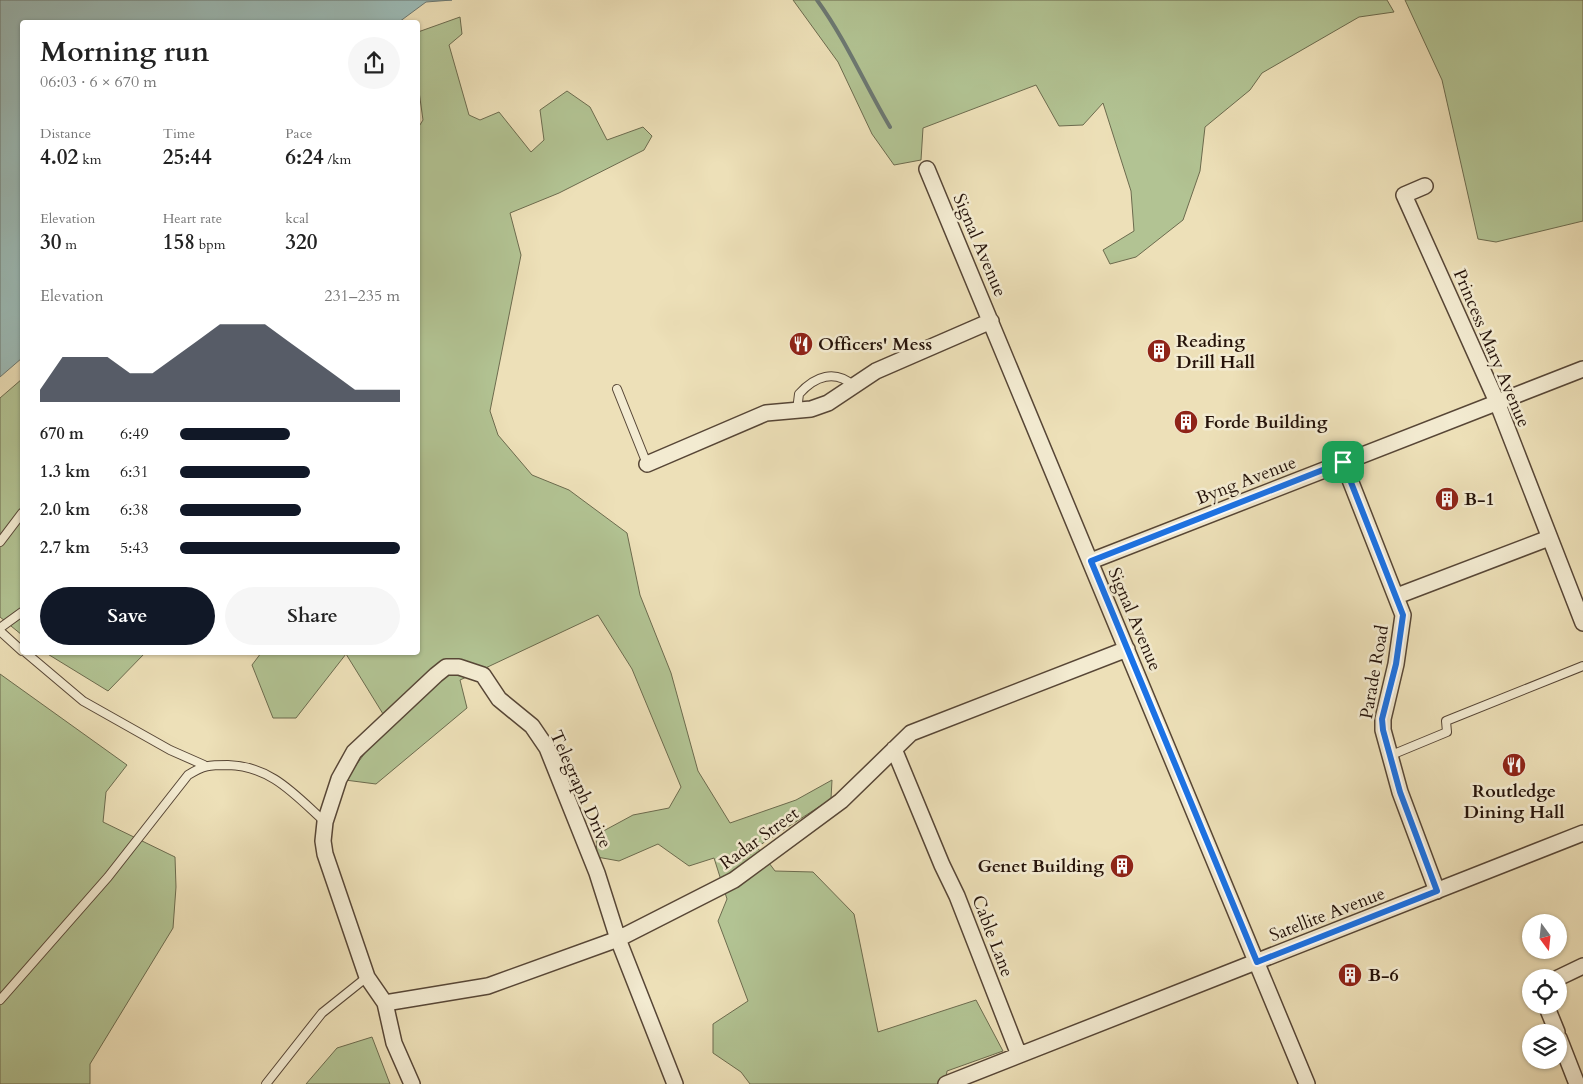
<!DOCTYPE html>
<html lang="en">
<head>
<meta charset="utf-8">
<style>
	body { margin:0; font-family:Cardo,serif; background:#f6f6f6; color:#222; height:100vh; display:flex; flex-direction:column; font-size:19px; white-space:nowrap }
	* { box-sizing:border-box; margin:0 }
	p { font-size:16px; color:#767676 }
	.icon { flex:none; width:28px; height:28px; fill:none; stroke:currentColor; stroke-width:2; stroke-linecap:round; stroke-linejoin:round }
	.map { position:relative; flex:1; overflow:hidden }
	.sheet { position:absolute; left:20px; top:20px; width:400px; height:635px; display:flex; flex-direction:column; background:#fff; border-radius:5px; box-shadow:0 1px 4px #0004 }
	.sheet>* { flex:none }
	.needle { width:32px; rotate:165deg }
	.buttons { position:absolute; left:1522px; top:914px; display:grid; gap:10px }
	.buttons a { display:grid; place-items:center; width:45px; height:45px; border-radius:50%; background:#fff; box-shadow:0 1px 4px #0004; font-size:25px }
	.pin { position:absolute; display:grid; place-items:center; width:42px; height:42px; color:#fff; margin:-21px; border-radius:10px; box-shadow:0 2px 8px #0006 }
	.round { display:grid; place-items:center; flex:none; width:52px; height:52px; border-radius:26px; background:#f6f6f6 }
	.head { display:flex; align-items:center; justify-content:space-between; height:85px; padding:0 20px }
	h1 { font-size:28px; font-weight:600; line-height:38px }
	.figures { display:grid; grid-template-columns:repeat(3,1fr); gap:8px; height:85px; padding:5px 20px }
	.figures div { display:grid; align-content:center }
	.figures b { font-size:21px; font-weight:600 }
	.figures small { font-size:14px; font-weight:400 }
	.figures p { font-size:14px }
	.chart { height:140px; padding:10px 20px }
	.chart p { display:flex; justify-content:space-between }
	.chart svg { width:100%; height:90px; margin-top:5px; fill:#111827; opacity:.7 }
	.button { display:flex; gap:10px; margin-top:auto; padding:10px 20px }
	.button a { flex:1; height:58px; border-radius:30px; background:#111827; color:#fff; font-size:20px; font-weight:600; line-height:58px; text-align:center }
	.button a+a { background:#f6f6f6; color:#222 }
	ul { padding:0 20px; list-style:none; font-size:16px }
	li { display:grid; grid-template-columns:80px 60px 1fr; align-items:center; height:38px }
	li i { height:12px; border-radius:6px; background:#111827 }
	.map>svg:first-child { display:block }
	.green { fill:#b2c393; stroke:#6c6b4e }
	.water { fill:#9cbbb7; stroke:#6c7872 }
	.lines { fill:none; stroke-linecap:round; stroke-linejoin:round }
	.stream { stroke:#6c7872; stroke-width:4 }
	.service-casing { stroke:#574636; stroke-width:10 }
	.minor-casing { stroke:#574636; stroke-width:18 }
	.service { stroke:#f3ebd1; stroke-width:8 }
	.minor { stroke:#f3ebd1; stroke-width:15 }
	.route-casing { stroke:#fff; stroke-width:10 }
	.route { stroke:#1a73e8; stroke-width:6 }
	.labels { text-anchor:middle; stroke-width:5; stroke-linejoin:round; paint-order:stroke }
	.street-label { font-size:18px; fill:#25130a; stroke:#f3ebd1 }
	.poi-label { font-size:18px; font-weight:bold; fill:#25130a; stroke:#f3ebd1; text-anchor:start }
</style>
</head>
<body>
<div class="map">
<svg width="1583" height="1084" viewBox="0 0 1583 1084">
	<rect width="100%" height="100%" fill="#ede0b8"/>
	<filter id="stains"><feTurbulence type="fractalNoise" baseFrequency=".004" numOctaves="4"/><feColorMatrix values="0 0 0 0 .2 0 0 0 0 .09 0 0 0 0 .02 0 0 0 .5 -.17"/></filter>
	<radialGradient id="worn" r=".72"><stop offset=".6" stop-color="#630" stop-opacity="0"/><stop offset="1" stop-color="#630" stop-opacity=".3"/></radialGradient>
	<!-- green -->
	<path class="green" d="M 793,0 L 1387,0 L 1394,12 L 1359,17 L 1262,73 L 1250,90 L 1205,127 L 1200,171 L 1183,220 L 1136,257 L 1110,264 L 1103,250 L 1134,231 L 1131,191 L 1103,103 L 1083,125 L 1059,126 L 1036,85 L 923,128 L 921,160 L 894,165 L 872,134 L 838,62 Z
		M 1405,0 L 1583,0 L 1583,221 L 1496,242 L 1478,239 L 1442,80 Z
		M 460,17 L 462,34 L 449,45 L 469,115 L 480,120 L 499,112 L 531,152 L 544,140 L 540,110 L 567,91 L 590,107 L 607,140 L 643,127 L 652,136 L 644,150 L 559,193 L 510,213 L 521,255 L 490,411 L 498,435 L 532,475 L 569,490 L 627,533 L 640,595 L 671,673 L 698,771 L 730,823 L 796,800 L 832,780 L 831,799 L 757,847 L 775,871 L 813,872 L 854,914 L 878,1032 L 976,1000 L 1003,1051 L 947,1071 L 945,1084 L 750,1084 L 741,1072 L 713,1053 L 713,1024 L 748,1001 L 718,921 L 727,899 L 714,858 L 689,866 L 658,844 L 619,861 L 597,857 L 596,835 L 633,815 L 669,808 L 681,787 L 632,669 L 598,615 L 460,680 L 467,708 L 376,784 L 345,780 L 388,722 L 346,654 L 296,718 L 273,718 L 252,665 L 261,653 L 418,652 L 418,128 L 423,120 L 418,84 L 418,32 Z
		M 22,379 L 22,635 L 0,617 L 0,398 Z
		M 46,653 L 145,653 L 108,691 Z
		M 0,674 L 127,765 L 106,792 L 103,822 L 175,857 L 176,887 L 173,928 L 90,1064 L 90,1084 L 0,1084 Z
		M 372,1037 L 390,1084 L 306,1084 L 337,1048 Z"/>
	<!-- water -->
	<path class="water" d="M 0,0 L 452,0 L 426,2 L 399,22 L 22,22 L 22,358 L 0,377 Z"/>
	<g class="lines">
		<!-- stream -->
		<path class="stream" d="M 817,0 C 846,40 865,85 890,127"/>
		<!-- service casing -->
		<g class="service-casing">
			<path id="service" d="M 617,389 L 647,464
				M 797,410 L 799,394 C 815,376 835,369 854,386
				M 0,542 L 22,513
				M 0,628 L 22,612
				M 0,631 L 22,651
				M 25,652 L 83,701 L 170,750 L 204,765
				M 1389,756 L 1447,732 L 1446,721 L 1583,666
				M 0,1000 L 108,877 L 188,775 C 204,765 209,765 228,765 C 271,766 295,795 325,822
				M 266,1084 L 322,1013 L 367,977"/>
		</g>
		<!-- minor casing -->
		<g class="minor-casing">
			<path id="minor" d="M 927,169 L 1307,1084
				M 1425,186 L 1404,195 L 1497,402 L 1583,623
				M 1343,462 L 1403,615 L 1396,664 L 1383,719 L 1383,730 L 1400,792 L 1437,891
				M 647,464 L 766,413 L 811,409 L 828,403 L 876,371 L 991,321
				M 1091,561 L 1583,369
				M 1397,596 L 1549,538
				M 894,749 L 942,865 L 957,896 L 1019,1055
				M 1558,978 L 1583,966
				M 385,1003 L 488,986 L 618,939 L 734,880 L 841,801 L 911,733 L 1127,649
				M 1546,1005 L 1557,1032
				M 1559,1038 L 1577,1084
				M 412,1084 L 394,1043 L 385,1003 L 367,977 L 325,854 L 323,841 L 325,822 L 339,779 L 354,752 L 436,675 L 446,667 L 459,667 L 483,675 L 499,699 L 532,726 L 547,748 L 597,873 L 618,939 L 675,1084
				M 946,1084 L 1583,833"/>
		</g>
		<!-- service -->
		<use href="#service" class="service"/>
		<!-- minor -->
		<use href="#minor" class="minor"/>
	</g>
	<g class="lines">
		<!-- route casing -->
		<g class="route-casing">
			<path id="route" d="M 1343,462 L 1403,615 L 1396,664 L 1382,719 L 1383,730 L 1400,792 L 1437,891 L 1257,962 L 1091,561 Z"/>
		</g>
		<!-- route -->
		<use href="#route" class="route"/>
	</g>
	<!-- icons -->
	<defs>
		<g id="restaurant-disc" transform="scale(1.25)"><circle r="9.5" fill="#8f2418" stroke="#f3ebd1"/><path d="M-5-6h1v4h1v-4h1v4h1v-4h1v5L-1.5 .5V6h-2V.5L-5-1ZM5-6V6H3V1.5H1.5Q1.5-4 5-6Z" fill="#fff"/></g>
		<g id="building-disc" transform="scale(1.25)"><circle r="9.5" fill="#8f2418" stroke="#f3ebd1"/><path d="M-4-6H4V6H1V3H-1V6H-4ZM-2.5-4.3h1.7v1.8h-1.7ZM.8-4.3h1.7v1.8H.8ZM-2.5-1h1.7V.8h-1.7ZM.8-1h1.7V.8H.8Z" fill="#fff"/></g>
	</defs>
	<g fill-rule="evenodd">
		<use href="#restaurant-disc" x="801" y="344"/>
		<use href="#building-disc" x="1159" y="351"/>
		<use href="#building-disc" x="1186" y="422"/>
		<use href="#building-disc" x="1447" y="499"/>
		<use href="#restaurant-disc" x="1514" y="765"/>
		<use href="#building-disc" x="1122" y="866"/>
		<use href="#building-disc" x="1350" y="975"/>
	</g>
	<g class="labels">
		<!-- street labels -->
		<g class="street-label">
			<text transform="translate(980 245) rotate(67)" y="6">Signal Avenue</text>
			<text transform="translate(1492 348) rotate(67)" y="6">Princess Mary Avenue</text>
			<text transform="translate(1246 480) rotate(-21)" y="6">Byng Avenue</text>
			<text transform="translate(1135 619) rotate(67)" y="6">Signal Avenue</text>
			<text transform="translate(1374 672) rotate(-80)" y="6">Parade Road</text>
			<text transform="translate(581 789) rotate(66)" y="6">Telegraph Drive</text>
			<text transform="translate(759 838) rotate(-36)" y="6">Radar Street</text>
			<text transform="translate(1327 914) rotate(-21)" y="6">Satellite Avenue</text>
			<text transform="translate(993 936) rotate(69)" y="6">Cable Lane</text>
		</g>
		<!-- poi labels -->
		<g class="poi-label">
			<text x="1176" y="347">Reading<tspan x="1176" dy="21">Drill Hall</tspan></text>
			<text x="818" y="350">Officers' Mess</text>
			<text x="1204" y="428">Forde Building</text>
			<text x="1464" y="505">B-1</text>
			<text x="1514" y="797" text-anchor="middle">Routledge<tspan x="1514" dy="21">Dining Hall</tspan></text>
			<text x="1104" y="872" text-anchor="end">Genet Building</text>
			<text x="1368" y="981">B-6</text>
		</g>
	</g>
	<rect width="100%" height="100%" filter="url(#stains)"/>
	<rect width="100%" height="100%" fill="url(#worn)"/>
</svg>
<div class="buttons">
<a><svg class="needle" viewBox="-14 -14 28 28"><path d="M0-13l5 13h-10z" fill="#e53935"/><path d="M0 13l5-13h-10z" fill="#767676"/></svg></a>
<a><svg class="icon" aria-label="locate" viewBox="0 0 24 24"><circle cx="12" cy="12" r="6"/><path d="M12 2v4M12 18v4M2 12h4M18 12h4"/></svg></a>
<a><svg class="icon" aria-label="layers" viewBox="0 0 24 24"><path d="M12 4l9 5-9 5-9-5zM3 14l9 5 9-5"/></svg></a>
</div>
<div class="pin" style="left:1343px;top:462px;background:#1e9e55"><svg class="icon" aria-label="arrive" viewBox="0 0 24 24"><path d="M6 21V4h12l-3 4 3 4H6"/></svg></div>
<section class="sheet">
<div class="head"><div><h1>Morning run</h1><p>06:03 · 6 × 670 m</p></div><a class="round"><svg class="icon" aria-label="share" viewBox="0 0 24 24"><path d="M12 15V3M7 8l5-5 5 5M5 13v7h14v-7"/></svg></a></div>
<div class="figures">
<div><p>Distance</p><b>4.02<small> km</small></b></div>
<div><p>Time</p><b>25:44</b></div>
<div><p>Pace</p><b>6:24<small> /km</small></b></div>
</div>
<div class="figures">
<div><p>Elevation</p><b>30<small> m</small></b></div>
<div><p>Heart rate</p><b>158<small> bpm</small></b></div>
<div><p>kcal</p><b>320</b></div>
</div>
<div class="chart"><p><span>Elevation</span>231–235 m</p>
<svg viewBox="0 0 160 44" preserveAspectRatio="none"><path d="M0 44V38L10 22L20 22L30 22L40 30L50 30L60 22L70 14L80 6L90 6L100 6L110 14L120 22L130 30L140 38L150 38L160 38V44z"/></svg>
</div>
<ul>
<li><b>670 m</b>6:49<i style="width:50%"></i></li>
<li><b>1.3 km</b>6:31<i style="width:59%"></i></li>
<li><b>2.0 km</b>6:38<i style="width:55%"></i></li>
<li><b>2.7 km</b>5:43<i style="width:100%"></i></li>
</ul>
<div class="button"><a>Save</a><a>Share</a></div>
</section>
</div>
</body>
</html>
